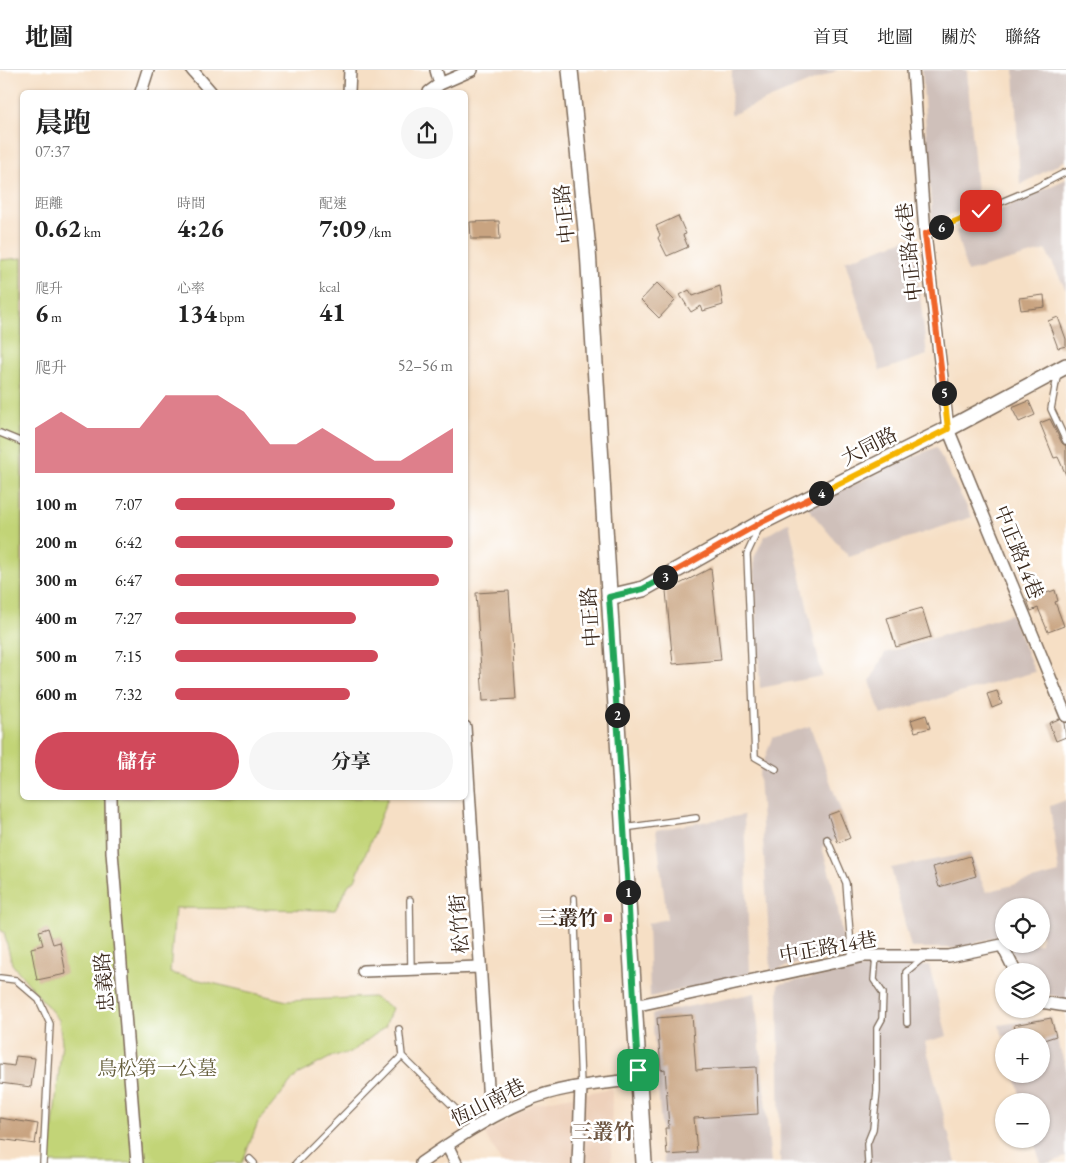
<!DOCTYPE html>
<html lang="zh-TW">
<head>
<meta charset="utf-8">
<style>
	body { margin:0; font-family:"EB Garamond","Noto Serif TC",serif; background:#f6f6f6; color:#222; height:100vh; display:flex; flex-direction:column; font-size:19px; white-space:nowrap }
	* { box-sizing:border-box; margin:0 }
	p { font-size:16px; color:#767676 }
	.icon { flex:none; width:28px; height:28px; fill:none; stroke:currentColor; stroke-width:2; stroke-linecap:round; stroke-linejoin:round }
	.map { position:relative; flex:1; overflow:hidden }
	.details { position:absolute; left:20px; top:20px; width:448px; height:710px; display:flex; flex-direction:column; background:#fff; border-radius:8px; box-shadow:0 1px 4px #0004 }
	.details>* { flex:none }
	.tools { position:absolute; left:995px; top:828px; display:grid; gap:10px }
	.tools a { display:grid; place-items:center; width:55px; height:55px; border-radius:50%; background:#fff; box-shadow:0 1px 4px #0004; font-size:25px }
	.pin { position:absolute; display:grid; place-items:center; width:42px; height:42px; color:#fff; margin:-21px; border-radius:10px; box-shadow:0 2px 8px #0006 }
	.km { position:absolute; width:25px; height:25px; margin:-12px; border-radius:50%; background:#222; color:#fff; font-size:14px; line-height:25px; text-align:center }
	.round { display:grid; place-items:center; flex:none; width:52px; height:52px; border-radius:26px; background:#f6f6f6 }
	.overview { display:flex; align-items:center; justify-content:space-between; height:85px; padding:0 15px }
	h1 { font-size:28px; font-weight:700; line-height:38px }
	.metrics { display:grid; grid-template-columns:repeat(3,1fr); gap:8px; height:85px; padding:5px 15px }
	.metrics div { display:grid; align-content:center }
	.metrics b { font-size:25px; font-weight:700 }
	.metrics small { font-size:14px; font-weight:400 }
	.metrics p { font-size:14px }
	.chart { height:140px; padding:10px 15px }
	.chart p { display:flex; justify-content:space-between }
	.chart svg { width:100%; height:90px; margin-top:5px; fill:#d1495b; opacity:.7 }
	.cta { display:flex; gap:10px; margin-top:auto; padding:10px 15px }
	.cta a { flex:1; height:58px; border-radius:30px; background:#d1495b; color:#fff; font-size:20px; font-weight:700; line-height:58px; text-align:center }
	.cta a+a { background:#f6f6f6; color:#222 }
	ul { padding:0 15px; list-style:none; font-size:16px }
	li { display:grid; grid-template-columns:80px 60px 1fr; align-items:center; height:38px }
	li i { height:12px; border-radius:6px; background:#d1495b }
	header { display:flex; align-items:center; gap:30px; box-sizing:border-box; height:70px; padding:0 25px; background:#fff; border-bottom:1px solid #e0e0e0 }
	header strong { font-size:24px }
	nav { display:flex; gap:28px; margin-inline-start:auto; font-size:18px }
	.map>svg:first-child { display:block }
	.built { fill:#eed1bb }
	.industrial { fill:#cfc0ba }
	.green { fill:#c2d477; stroke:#7e7f4a }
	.building { fill:#c9a481 }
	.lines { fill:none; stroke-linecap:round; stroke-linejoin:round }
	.lane-casing { stroke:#7c6958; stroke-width:8 }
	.street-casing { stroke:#7c6958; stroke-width:14 }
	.secondary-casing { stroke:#7c6958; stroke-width:18 }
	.lane { stroke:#fff; stroke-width:5.5 }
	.street { stroke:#fff; stroke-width:11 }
	.secondary { stroke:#fff; stroke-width:15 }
	.split-1-casing { stroke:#fff; stroke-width:10 }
	.split-2-casing { stroke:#fff; stroke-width:10 }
	.split-3-casing { stroke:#fff; stroke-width:10 }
	.split-4-casing { stroke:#fff; stroke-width:10 }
	.split-5-casing { stroke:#fff; stroke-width:10 }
	.split-6-casing { stroke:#fff; stroke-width:10 }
	.split-7-casing { stroke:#fff; stroke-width:10 }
	.split-1 { stroke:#22a559; stroke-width:6 }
	.split-2 { stroke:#22a559; stroke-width:6 }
	.split-3 { stroke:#22a559; stroke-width:6 }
	.split-4 { stroke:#f0652b; stroke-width:6 }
	.split-5 { stroke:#f5b400; stroke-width:6 }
	.split-6 { stroke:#f0652b; stroke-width:6 }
	.split-7 { stroke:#f5b400; stroke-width:6 }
	.poi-dot { fill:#d1495b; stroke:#fff; stroke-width:2 }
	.labels { text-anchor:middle; stroke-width:5; stroke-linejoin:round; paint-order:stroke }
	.street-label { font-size:20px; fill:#3b2a1e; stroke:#fff }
	.poi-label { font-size:20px; font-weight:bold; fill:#3b2a1e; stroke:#fff; text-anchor:end }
	.park-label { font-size:20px; fill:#645d39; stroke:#fff }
	.neighbourhood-label { font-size:21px; font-weight:bold; fill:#6d5541; stroke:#fff }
</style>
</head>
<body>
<header>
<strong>地圖</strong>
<nav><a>首頁</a><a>地圖</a><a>關於</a><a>聯絡</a></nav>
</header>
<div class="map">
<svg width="1066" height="1093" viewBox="0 0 1066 1093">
	<rect width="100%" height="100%" fill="#fff"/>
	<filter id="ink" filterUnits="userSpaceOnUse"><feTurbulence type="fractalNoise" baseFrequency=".02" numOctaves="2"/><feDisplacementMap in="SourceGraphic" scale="10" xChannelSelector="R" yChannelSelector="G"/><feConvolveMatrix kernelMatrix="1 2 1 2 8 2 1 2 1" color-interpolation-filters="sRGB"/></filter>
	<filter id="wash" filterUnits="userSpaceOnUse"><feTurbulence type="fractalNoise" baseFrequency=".0096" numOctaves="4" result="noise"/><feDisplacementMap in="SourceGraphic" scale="20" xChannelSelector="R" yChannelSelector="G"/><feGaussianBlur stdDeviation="1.12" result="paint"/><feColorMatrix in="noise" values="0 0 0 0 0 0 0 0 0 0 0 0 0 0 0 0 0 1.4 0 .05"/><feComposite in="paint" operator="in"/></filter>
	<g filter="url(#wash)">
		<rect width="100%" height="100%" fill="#f6dfc5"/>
		<!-- built -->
		<path class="built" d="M 612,1018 L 611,1093 L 502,1093 L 485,1064 L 533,1034 Z"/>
		<!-- industrial -->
		<path class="industrial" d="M 732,0 L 838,0 L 731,45 Z
			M 922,0 L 967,0 L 978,135 L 932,151 Z
			M 1014,0 L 1066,0 L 1066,90 L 1020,115 Z
			M 1066,109 L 1066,220 L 1046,180 L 967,202 L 956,161 Z
			M 913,167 L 927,285 L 880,301 L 845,191 Z
			M 936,377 L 972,447 L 849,487 L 806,436 Z
			M 789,452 L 822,606 L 760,618 L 754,488 L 764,467 Z
			M 1011,544 L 1035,602 L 881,645 L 870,611 L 885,583 Z
			M 810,656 L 849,763 L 822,777 L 836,826 L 844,880 L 771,901 L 759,705 L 772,668 Z
			M 1066,730 L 1066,929 L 1041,923 L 1041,901 L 1023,901 L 1007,874 L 1041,874 L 1041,836 L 1004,836 L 1004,869 L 1001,865 L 961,878 L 911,878 L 891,798 L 970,783 L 986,822 L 1059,803 L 1050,736 Z
			M 744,745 L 750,904 L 650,927 L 648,853 L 667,849 L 656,760 Z
			M 929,895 L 947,966 L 925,972 L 956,1093 L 780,1093 L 778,914 L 866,898 Z
			M 755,923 L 771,1093 L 664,1093 L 652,944 Z
			M 1051,947 L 1066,999 L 1066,1087 L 1049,1093 L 1041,1093 L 1033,1069 L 1041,1069 L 1041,1031 L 1022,1031 L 1014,1004 L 1041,1004 L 1041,966 L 1004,966 L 1004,970 L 999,955 Z"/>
		<!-- green -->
		<path class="green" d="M 22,188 L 22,728 L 388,728 L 355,810 L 349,814 L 335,840 L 175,838 L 170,903 L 287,931 L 373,927 L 392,938 L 385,957 L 350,983 L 333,986 L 297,1005 L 258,1052 L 242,1093 L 49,1093 L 62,972 L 59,950 L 12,894 L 4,862 L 0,860 L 0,190 Z"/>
		<g id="blocks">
			<!-- building -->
			<path class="building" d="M 678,146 L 686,164 L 683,165 L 688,177 L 667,186 L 658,168 L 660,165 L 656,156 Z
				M 499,151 L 500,169 L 471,169 L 470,152 Z
				M 657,213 L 675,231 L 659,248 L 641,230 Z
				M 720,216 L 723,235 L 703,241 L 701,236 L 691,242 L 680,225 L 689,220 L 693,226 Z
				M 1044,225 L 1045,237 L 1021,240 L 1019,228 Z
				M 1058,247 L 1066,269 L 1066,276 L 1058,278 L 1048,251 Z
				M 1029,331 L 1035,345 L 1019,352 L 1012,338 Z
				M 1050,349 L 1062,373 L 1066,376 L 1066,405 L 1058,387 L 1054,388 L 1040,353 Z
				M 711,498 L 721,590 L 673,594 L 666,521 Z
				M 1055,520 L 1058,531 L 1055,532 L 1064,556 L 1048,562 L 1038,538 L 1031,541 L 1027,530 Z
				M 509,521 L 516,629 L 483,631 L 476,523 Z
				M 922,538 L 931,567 L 896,577 L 887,548 Z
				M 997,621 L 1002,634 L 992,638 L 987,624 Z
				M 926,645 L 930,658 L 915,662 L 911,650 Z
				M 1059,649 L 1064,653 L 1066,667 L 1056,671 L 1049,653 Z
				M 839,741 L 850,768 L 838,773 L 828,745 Z
				M 970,786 L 976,806 L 939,817 L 933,797 Z
				M 48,858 L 53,874 L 60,872 L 66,904 L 37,910 L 31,878 L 43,875 L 39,861 Z
				M 692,945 L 696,1000 L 756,997 L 758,1044 L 694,1048 L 697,1083 L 667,1085 L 665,1058 L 669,1058 L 665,999 L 661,1000 L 657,948 Z
				M 1051,948 L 1056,966 L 1041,971 L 1041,966 L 1017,966 L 1014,955 Z
				M 16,986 L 35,988 L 31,1017 L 0,1013 L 0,994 L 14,996 Z
				M 0,1048 L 38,1054 L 35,1074 L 0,1069 Z"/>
		</g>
	</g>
	<g filter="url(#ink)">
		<use href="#blocks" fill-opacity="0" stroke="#7c6958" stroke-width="1"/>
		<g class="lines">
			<!-- lane casing -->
			<g class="lane-casing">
				<path id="lane" d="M 925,164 L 1037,117 L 1066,102
					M 1058,302 L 1051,339 L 1066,371
					M 0,363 L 22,372
					M 759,458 L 747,484 L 755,687 L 776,699
					M 624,758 L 696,748
					M 827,769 L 846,813 L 852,889
					M 574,828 L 581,1017
					M 410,830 L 411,900
					M 0,908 L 16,910 L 39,930 L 50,954 L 43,1093
					M 907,953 L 906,902 L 923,888
					M 399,959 L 402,986
					M 250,1089 L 254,1093
					M 296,1093 L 402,986 L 475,1058
					M 868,1093 L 867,1074 L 873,1059 L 877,1021 L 877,958 L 882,949 L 883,923 L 874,910 L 876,886"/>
			</g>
			<!-- street casing -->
			<g class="street-casing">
				<path id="street" d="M 192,0 L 211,22
					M 436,0 L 440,14
					M 913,0 L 925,164 L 948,359 L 1066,646
					M 141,22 L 148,0
					M 349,22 L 350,0
					M 429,22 L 440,14 L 472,0
					M 465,657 L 490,1048
					M 111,728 L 112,782 L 137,1093
					M 363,901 L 480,897
					M 1041,932 L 1066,936
					M 634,936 L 864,886 L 949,886 L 1002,875 L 1015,901
					M 447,1075 L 456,1093
					M 421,1093 C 454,1070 488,1047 526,1031 C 560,1016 601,1014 638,1009
					M 578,1093 L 581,1017"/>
			</g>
			<!-- secondary casing -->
			<g class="secondary-casing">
				<path id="secondary" d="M 570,0 L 588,180 L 644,1093
					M 609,527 L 643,519 L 762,452 L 948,359 L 1066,296"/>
			</g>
			<!-- lane -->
			<use href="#lane" class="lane"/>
			<!-- street -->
			<use href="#street" class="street"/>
			<!-- secondary -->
			<use href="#secondary" class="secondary"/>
		</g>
	</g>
	<g class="lines" filter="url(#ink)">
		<!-- split-1 casing -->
		<g class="split-1-casing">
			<path id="split-1" d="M 628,822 L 638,1000"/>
		</g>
		<!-- split-2 casing -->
		<g class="split-2-casing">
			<path id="split-2" d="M 617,645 L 628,822"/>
		</g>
		<!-- split-3 casing -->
		<g class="split-3-casing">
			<path id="split-3" d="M 617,645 L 609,527 L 643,519 L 665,507"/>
		</g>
		<!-- split-4 casing -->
		<g class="split-4-casing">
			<path id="split-4" d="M 665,507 L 762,452 L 821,423"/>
		</g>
		<!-- split-5 casing -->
		<g class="split-5-casing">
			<path id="split-5" d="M 821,423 L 948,359 L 944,323"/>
		</g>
		<!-- split-6 casing -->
		<g class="split-6-casing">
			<path id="split-6" d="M 941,157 L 925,164 L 944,323"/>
		</g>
		<!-- split-7 casing -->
		<g class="split-7-casing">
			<path id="split-7" d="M 941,157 L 981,141"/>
		</g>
		<!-- split-1 -->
		<use href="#split-1" class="split-1"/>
		<!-- split-2 -->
		<use href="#split-2" class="split-2"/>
		<!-- split-3 -->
		<use href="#split-3" class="split-3"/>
		<!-- split-4 -->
		<use href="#split-4" class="split-4"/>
		<!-- split-5 -->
		<use href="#split-5" class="split-5"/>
		<!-- split-6 -->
		<use href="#split-6" class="split-6"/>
		<!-- split-7 -->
		<use href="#split-7" class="split-7"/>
	</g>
	<!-- markers -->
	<rect class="poi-dot" x="603" y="843" width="10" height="10" rx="2.5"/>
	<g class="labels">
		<!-- street labels -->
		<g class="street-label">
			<text transform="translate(564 144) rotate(-96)" y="7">中正路</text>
			<text transform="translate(909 182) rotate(-96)" y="7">中正路46巷</text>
			<text transform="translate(869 376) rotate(-27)" y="7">大同路</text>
			<text transform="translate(1019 482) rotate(68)" y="7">中正路14巷</text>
			<text transform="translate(590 547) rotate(-94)" y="7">中正路</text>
			<text transform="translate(459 854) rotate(-94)" y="7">松竹街</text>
			<text transform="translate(828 877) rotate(-10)" y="7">中正路14巷</text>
			<text transform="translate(104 912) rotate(-95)" y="7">忠義路</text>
			<text transform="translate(488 1032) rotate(-27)" y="7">恆山南巷</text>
		</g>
		<!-- poi labels -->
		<g class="poi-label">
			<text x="598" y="855">三叢竹</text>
		</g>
		<!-- park labels -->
		<g class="park-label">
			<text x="157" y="1005">鳥松第一公墓</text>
		</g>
		<!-- neighbourhood labels -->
		<g class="neighbourhood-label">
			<text x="603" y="1069">三叢竹</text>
		</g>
	</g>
</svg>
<div class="tools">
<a><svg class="icon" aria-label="locate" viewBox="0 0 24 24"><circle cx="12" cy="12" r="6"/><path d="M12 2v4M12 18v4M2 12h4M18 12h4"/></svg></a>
<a><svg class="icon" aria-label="layers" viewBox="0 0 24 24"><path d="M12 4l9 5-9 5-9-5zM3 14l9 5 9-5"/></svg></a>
<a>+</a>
<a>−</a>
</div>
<div class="pin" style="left:638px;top:1000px;background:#1e9e55"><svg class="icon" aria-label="arrive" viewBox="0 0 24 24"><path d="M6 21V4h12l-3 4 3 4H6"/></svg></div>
<div class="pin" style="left:981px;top:141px;background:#d93025"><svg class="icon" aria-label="check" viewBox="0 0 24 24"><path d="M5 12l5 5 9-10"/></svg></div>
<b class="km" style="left:628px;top:822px">1</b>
<b class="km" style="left:617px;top:645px">2</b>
<b class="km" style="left:665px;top:507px">3</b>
<b class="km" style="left:821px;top:423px">4</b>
<b class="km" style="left:944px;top:323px">5</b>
<b class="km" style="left:941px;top:157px">6</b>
<section class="details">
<div class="overview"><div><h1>晨跑</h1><p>07:37</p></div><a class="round"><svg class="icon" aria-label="share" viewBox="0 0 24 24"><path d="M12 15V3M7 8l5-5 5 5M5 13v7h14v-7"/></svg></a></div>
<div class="metrics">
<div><p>距離</p><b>0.62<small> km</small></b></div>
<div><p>時間</p><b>4:26</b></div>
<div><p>配速</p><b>7:09<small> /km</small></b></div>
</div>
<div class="metrics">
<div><p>爬升</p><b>6<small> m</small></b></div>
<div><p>心率</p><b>134<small> bpm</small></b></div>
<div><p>kcal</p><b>41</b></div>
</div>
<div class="chart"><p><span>爬升</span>52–56 m</p>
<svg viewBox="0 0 160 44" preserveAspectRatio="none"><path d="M0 44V22L10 14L20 22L30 22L40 22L50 6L60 6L70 6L80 14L90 30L100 30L110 22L120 30L130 38L140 38L150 30L160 22V44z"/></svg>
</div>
<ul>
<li><b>100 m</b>7:07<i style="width:79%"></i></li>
<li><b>200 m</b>6:42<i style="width:100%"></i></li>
<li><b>300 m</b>6:47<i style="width:95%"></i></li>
<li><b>400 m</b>7:27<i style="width:65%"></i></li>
<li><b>500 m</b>7:15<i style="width:73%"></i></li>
<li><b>600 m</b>7:32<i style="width:63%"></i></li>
</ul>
<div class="cta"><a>儲存</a><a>分享</a></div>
</section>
</div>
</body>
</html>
